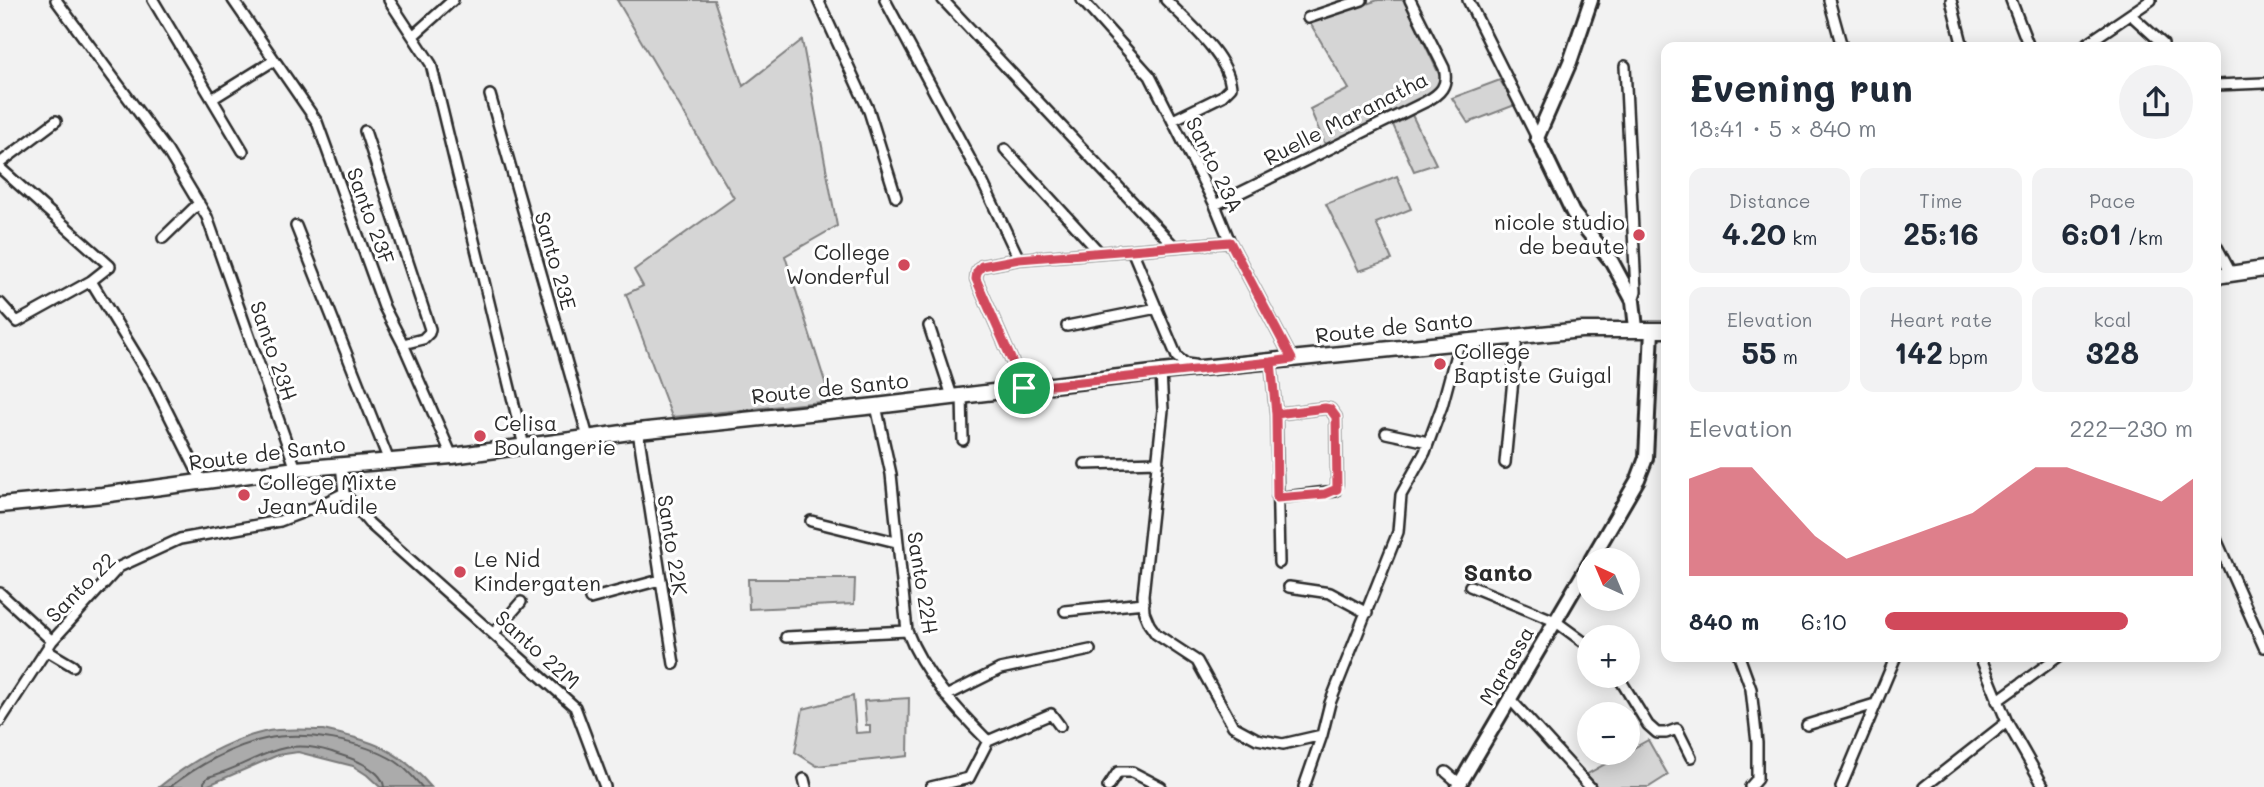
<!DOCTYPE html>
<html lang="en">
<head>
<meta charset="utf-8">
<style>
	body { margin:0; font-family:Mali,sans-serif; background:#f2f2f3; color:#1f2937; height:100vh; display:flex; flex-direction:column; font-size:26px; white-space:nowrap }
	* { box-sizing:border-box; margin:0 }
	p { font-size:23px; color:#747a83 }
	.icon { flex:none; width:38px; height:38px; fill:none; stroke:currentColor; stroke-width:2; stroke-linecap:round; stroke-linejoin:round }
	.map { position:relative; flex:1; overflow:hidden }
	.side { position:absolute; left:1661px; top:42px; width:560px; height:620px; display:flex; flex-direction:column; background:#fff; border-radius:14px; box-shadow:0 4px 18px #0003 }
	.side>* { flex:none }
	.needle { width:46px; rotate:316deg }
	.buttons { position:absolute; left:1577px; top:548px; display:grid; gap:14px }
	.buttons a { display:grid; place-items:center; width:63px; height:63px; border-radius:50%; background:#fff; box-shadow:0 4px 18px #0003; font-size:35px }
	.pin { position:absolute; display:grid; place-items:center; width:60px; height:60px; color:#fff; margin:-30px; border:4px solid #fff; border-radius:50%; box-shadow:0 2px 7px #0007 }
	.round { display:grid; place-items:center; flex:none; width:74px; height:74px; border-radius:37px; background:#f2f2f3 }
	.head { display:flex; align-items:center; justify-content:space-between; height:119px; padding:0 28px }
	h1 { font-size:38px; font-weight:700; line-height:52px }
	.metrics { display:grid; grid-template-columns:repeat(3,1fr); gap:10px; height:119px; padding:7px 28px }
	.metrics div { display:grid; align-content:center; border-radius:14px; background:#f2f2f3; text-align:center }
	.metrics b { font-size:30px; font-weight:700 }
	.metrics small { font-size:19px; font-weight:400 }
	.metrics p { font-size:19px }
	.chart { height:196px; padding:14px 28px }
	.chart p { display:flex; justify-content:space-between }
	.chart svg { width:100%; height:126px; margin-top:7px; fill:#d1495b; opacity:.7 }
	ul { padding:0 28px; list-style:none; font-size:23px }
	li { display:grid; grid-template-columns:112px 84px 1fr; align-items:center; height:52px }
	li i { height:18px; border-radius:9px; background:#d1495b }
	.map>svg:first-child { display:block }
	.green { fill:#d5d5d5; stroke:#808080; stroke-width:2 }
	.water { fill:#ababab; stroke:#787878; stroke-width:2 }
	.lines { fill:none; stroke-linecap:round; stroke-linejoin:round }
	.shore { stroke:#5e5e5e; stroke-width:2 }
	.minor-casing { stroke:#2b2b2b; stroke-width:14 }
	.tertiary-casing { stroke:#2b2b2b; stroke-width:18 }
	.secondary-casing { stroke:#2b2b2b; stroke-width:18 }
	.primary-casing { stroke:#2b2b2b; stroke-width:19 }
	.minor { stroke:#fff; stroke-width:9 }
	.tertiary { stroke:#fff; stroke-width:12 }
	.secondary { stroke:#fff; stroke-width:12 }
	.primary { stroke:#fff; stroke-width:14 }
	.route-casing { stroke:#fff; stroke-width:14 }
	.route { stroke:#d1495b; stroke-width:9 }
	.poi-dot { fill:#d1495b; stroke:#fff; stroke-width:2.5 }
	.labels { text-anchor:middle; stroke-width:6; stroke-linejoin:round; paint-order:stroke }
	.street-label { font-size:21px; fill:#2b2b2b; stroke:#fff }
	.poi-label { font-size:21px; fill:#2b2b2b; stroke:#fff; text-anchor:start }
	.quarter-label { font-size:24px; font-weight:bold; fill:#2b2b2b; stroke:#fff }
</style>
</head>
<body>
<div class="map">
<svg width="2264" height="787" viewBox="0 0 2264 787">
	<rect width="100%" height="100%" fill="#f2f2f2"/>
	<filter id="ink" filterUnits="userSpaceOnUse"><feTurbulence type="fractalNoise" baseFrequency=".0143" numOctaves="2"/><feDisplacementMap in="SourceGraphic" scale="14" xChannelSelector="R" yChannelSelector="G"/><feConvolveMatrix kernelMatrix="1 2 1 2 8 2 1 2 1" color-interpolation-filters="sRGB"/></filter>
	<g filter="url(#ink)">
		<!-- green -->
		<path class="green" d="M 617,0 L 714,0 L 743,86 L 802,40 L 837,226 L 785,256 L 831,401 L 672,417 L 626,294 L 643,286 L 634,270 L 734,198 Z
			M 1378,0 L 1404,0 L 1446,89 L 1326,147 L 1310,109 L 1349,89 L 1310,23 Z
			M 1500,80 L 1515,105 L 1468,123 L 1452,98 Z
			M 1412,115 L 1436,164 L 1414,171 L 1393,125 Z
			M 1397,176 L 1411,209 L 1376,223 L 1392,260 L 1359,271 L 1326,204 Z
			M 748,579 L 855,579 L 854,604 L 749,609 Z
			M 853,696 L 856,733 L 870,732 L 870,725 L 866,725 L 864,701 L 909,698 L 908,756 L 817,766 L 795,752 L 803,709 Z
			M 1648,740 L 1668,775 L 1649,787 L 1590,787 L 1582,777 Z"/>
		<!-- water -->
		<path class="water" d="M 323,730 C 372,741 398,748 431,787 L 380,787 L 367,775 L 353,766 L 298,752 L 278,755 L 204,787 L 159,787 C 189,763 226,741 264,732 C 282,728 304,730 323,730 Z"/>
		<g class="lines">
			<!-- shore -->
			<path class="shore" d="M 170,787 C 197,766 232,746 265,739 C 304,730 362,741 395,761 C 405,767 414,778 422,787
				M 204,787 L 204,782 L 208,777 C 257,764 277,734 332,752 C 343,756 353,758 363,764 C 372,769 383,776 384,787"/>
			<!-- minor casing -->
			<g class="minor-casing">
				<path id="minor" d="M 56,0 L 168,152 L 207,217 L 296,469
					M 153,0 L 243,151
					M 233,0 L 317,122 L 384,307 L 403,344 L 452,456
					M 389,0 L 431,64 L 524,446
					M 818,0 L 869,111 L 896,197
					M 885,0 L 983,183 L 1019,259
					M 943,0 L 1173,245
					M 1082,0 L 1150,76 L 1215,205 L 1230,242 L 1292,359
					M 1166,0 C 1188,23 1227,54 1231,87 L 1222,96 L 1173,120
					M 1468,0 L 1537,138
					M 1829,0 L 1842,47
					M 1951,0 L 1963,47
					M 2011,0 L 2029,47
					M 2131,15 L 2163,44 L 2161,47
					M 1308,18 L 1362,0
					M 414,35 L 453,0
					M 2082,47 L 2151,0
					M 1625,66 L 1636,291 L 1633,301
					M 2216,85 L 2264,83
					M 490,95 L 588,437
					M 212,99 L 273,61
					M 365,131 L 430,329 L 429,333 L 423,339 L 403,344
					M 1005,149 L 1099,252
					M 0,163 L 56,121
					M 0,168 L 110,266 L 91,281 L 17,322 L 0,303
					M 1215,205 L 1425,102 C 1440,94 1449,86 1444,68 L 1410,0
					M 296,226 L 389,461
					M 163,238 L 199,203
					M 2216,245 L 2231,273
					M 1132,250 L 1177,357 L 1186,364 L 1194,365
					M 91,281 L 152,381 L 203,483
					M 929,326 L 952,396
					M 1067,326 L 1157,308
					M 1271,362 L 1276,414 L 1279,563
					M 1161,372 L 1163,410 L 1143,595 L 1144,612 L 1149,624 L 1156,634 L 1197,661 L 1233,726 L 1257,739 L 1283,744 L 1322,735
					M 1024,388 L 976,279 L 977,272 L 982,266 L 1019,259 L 1230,242
					M 962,395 L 963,440
					M 876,406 L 891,474 L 907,631 C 923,673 957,710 988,741 L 969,778
					M 1276,414 L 1325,408 L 1330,409 L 1336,417 L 1337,484 L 1335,491 L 1277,498
					M 638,431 L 674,664
					M 1386,433 L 1428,442
					M 1505,463 L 1517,337
					M 341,464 L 344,493 L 369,523 L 575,707 L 605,787
					M 1085,464 L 1158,462
					M 811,521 L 896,542
					M 2216,539 L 2264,647
					M 1470,586 L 1555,621 L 1589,646
					M 1289,587 L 1330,593 L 1367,613
					M 0,593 L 52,641
					M 590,599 L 660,580
					M 1065,611 L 1144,603
					M 494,633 L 521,602
					M 786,637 L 907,631
					M 46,650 L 73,666
					M 1739,656 L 1751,689 L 1757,743 L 1757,779 L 1750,787
					M 1980,656 L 2007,722 L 2044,787
					M 1618,676 L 1648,725 L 1657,733 L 1666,733 L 1677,729 L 1691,757
					M 946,696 L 1000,669 L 1090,650
					M 1510,699 L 1590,787
					M 1997,701 L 2059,656
					M 0,721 L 52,641 L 119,567 L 180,539 L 280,521 L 314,508 L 344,493
					M 1807,725 L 1875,704
					M 988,741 L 1051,714 L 1060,726
					M 1446,772 L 1460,784
					M 804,779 L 806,787
					M 931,787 L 969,778
					M 1108,787 L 1118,772 L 1132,772 L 1161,787
					M 1304,787 L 1322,735 L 1330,703 L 1398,532 L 1401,495 L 1425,452 L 1442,406 L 1459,343
					M 1841,787 L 1896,656
					M 1924,787 L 2007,722"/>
			</g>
			<!-- tertiary casing -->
			<g class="tertiary-casing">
				<path id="tertiary" d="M 1591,0 L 1570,62 L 1537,138 L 1573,213 L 1612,262 L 1633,301 L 1636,328"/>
			</g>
			<!-- secondary casing -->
			<g class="secondary-casing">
				<path id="secondary" d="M 1591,560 L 1638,479 L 1646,458 L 1652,330
					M 1458,787 L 1589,564"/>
			</g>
			<!-- primary casing -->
			<g class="primary-casing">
				<path id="primary" d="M 2216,276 L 2264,269
					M 0,505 L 102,495 L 296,469 L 452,456 L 638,431 L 876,406 L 1161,372 L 1581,330 L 1666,330"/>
			</g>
			<!-- minor -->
			<use href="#minor" class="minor"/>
			<!-- tertiary -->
			<use href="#tertiary" class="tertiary"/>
			<!-- secondary -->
			<use href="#secondary" class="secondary"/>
			<!-- primary -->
			<use href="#primary" class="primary"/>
		</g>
	</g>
	<g class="lines" filter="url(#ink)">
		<!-- route casing -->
		<g class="route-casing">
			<path id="route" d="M 1024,388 L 1271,362 L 1276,414 L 1277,498 L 1325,494 L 1337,489 L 1336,417 L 1330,409 L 1325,408 L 1276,414 L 1271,362 L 1292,359 L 1230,242 L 1019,259 L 982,266 L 977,272 L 976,279 L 1024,388"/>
		</g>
		<!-- route -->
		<use href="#route" class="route"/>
	</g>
	<!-- markers -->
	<g class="poi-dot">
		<circle cx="1639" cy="235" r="7"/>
		<circle cx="904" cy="265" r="7"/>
		<circle cx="1440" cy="364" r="7"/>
		<circle cx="480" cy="436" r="7"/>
		<circle cx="244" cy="495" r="7"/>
		<circle cx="460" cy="572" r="7"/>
	</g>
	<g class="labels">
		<!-- street labels -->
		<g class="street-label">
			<text transform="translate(1346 119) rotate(-27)" y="7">Ruelle Maranatha</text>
			<text transform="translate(1214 165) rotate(64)" y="7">Santo 23A</text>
			<text transform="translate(370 216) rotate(70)" y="7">Santo 23F</text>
			<text transform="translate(555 261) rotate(74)" y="7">Santo 23E</text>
			<text transform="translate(1394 328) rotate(-6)" y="7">Route de Santo</text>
			<text transform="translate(273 351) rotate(71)" y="7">Santo 23H</text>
			<text transform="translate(830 389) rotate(-6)" y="7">Route de Santo</text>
			<text transform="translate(267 454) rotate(-7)" y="7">Route de Santo</text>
			<text transform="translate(672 545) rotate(81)" y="7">Santo 22K</text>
			<text transform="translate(922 583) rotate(81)" y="7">Santo 22H</text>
			<text transform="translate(81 588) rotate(-45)" y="7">Santo 22</text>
			<text transform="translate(537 650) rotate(42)" y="7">Santo 22M</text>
			<text transform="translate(1507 666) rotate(-60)" y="7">Marassa</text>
		</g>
		<!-- poi labels -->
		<g class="poi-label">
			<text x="1625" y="230" text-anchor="end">nicole studio<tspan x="1625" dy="24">de beaute</tspan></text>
			<text x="890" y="260" text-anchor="end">College<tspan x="890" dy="24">Wonderful</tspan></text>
			<text x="1454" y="359">College<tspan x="1454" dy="24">Baptiste Guigal</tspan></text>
			<text x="494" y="431">Celisa<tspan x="494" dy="24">Boulangerie</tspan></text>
			<text x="258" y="490">College Mixte<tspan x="258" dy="24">Jean Audile</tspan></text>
			<text x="474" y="567">Le Nid<tspan x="474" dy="24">Kindergaten</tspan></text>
		</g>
		<!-- quarter labels -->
		<g class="quarter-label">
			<text x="1498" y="581">Santo</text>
		</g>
	</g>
</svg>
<div class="buttons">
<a><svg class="needle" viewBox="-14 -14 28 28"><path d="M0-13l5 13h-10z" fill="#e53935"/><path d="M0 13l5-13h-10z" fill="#747a83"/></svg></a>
<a>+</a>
<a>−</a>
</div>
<div class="pin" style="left:1024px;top:388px;background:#1e9e55"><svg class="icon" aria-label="arrive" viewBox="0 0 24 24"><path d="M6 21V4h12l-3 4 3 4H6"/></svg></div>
<section class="side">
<div class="head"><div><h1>Evening run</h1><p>18:41 · 5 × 840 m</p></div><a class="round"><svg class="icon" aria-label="share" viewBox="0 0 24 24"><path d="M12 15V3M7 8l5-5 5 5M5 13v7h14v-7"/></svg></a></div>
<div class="metrics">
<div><p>Distance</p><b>4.20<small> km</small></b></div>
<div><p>Time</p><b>25:16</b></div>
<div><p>Pace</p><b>6:01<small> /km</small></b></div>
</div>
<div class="metrics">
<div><p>Elevation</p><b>55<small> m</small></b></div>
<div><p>Heart rate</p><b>142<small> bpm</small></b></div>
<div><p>kcal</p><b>328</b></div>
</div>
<div class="chart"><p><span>Elevation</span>222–230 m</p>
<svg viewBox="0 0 160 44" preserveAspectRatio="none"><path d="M0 44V10L10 6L20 6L30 18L40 30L50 38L60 34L70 30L80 26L90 22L100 14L110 6L120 6L130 10L140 14L150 18L160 10V44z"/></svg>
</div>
<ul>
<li><b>840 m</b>6:10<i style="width:79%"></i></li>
</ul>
</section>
</div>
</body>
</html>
